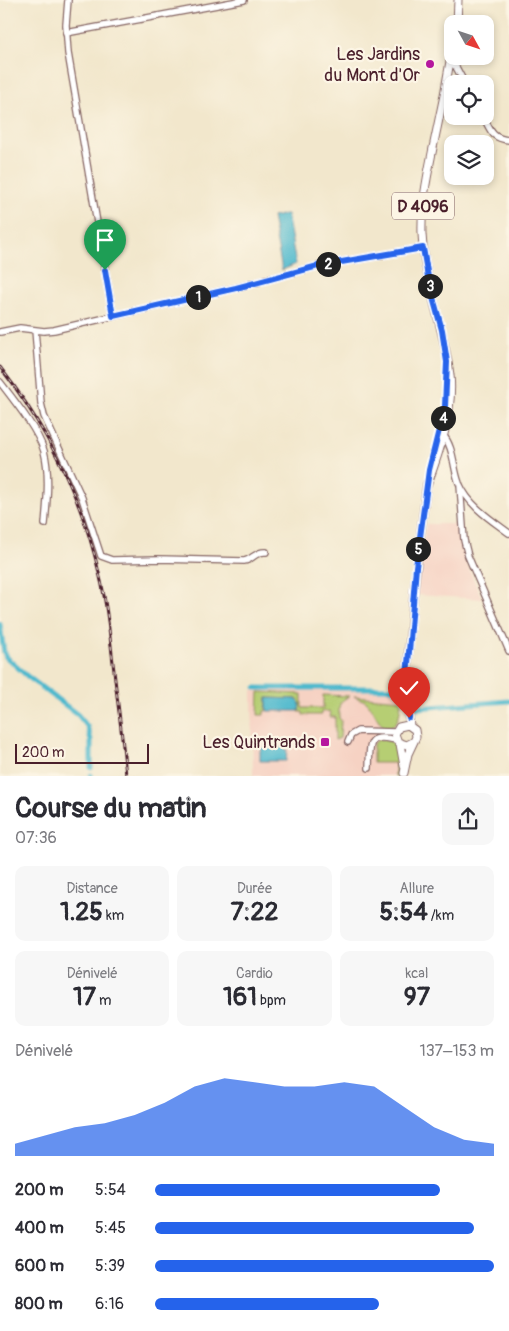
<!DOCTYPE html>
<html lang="fr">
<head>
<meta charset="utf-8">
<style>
	body { margin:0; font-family:Pangolin,sans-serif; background:#f7f7f7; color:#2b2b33; height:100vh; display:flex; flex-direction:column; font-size:19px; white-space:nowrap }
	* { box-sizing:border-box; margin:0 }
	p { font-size:16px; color:#7c7c81 }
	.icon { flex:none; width:28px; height:28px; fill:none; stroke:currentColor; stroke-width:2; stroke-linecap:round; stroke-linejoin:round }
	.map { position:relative; height:776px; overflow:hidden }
	.drawer { display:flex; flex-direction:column; background:#fff; flex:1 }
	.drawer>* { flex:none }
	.needle { width:32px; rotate:130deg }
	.buttons { position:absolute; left:444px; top:15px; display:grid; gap:10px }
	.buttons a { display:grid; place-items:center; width:50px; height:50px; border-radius:10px; background:#fff; box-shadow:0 2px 8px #0003; font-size:25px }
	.scale { position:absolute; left:15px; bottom:12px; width:134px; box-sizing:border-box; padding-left:5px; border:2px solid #4a1f2b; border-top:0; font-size:14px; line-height:18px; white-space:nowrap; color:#4a1f2b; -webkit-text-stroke:4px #fcf5e5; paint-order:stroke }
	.pin { position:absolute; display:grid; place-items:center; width:42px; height:42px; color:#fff; margin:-51px -21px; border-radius:50% 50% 50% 0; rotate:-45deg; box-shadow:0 0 5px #0007 }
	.pin .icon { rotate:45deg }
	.km { position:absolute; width:25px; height:25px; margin:-12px; border-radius:50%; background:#222; color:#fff; font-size:14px; line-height:25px; text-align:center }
	.round { display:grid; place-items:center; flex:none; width:52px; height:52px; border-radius:10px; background:#f7f7f7 }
	.overview { display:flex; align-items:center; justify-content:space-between; height:85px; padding:0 15px }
	h1 { font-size:28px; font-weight:700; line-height:38px }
	.figures { display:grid; grid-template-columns:repeat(3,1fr); gap:8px; height:85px; padding:5px 15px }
	.figures div { display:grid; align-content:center; border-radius:10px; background:#f7f7f7; text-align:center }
	.figures b { font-size:25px; font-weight:700 }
	.figures small { font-size:14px; font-weight:400 }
	.figures p { font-size:14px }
	.chart { height:140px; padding:10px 15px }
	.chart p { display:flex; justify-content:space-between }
	.chart svg { width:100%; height:90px; margin-top:5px; fill:#2563eb; opacity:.7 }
	ul { padding:0 15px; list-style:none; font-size:16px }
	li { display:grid; grid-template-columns:80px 60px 1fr; align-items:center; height:38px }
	li i { height:12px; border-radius:6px; background:#2563eb }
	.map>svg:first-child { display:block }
	.built { fill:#f6d2c3 }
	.green { fill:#b6ce73; stroke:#80764f }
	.water { fill:#50b9cd; stroke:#4d6c7c }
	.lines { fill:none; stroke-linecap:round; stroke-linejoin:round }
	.canal { stroke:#50b9cd; stroke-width:5 }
	.minor-casing { stroke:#856563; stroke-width:8 }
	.major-casing { stroke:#856563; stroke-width:9 }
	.minor { stroke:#fff; stroke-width:5.5 }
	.major { stroke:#fff; stroke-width:7 }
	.rail-casing { stroke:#4a1f2b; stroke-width:3 }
	.rail { stroke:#fcf5e5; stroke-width:1; stroke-dasharray:4; stroke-linecap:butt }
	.route-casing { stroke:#fff; stroke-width:10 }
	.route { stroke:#2563eb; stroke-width:6 }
	.poi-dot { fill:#b5179e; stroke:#fcf5e5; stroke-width:2 }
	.labels { text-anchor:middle; stroke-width:4.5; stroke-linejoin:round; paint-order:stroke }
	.shield { fill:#fcf5e5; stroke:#7f5f63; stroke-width:1 }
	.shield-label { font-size:16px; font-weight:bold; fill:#4a1f2b }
	.poi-label { font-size:18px; fill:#4a1f2b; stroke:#fcf5e5; text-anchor:end }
</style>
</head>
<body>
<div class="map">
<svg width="509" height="776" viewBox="0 0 509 776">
	<rect width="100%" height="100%" fill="#fcf5e5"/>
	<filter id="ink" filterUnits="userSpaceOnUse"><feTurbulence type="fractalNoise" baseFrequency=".02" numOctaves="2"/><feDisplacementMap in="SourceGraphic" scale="10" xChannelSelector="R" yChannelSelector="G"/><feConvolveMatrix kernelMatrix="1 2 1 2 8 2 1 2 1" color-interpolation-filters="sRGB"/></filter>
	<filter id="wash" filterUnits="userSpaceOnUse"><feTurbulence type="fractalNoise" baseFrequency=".0096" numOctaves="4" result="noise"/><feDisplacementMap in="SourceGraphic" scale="20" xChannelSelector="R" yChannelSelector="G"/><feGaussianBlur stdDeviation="1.12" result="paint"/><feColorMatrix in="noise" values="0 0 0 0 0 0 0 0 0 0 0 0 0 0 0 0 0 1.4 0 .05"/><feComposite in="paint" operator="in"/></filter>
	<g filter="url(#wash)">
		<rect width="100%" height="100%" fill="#f2e7cc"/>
		<!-- built -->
		<path class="built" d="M 426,524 L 461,524 L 462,545 L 466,562 L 482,599 L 417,595 L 421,553 Z
			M 403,689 L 400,717 L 393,730 L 402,767 L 402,776 L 253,776 L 252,690 Z"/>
		<!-- green -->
		<path class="green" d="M 259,692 L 302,694 L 302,708 L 323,708 L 323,695 L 350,696 C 338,702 339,704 339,718 L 341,720 L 340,738 L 335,740 L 335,717 L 330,717 L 331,712 L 322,711 L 321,715 L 303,715 L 303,712 L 299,712 L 300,703 L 297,699 L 267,698 L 266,711 L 264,711 L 264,715 L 258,715 Z
			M 354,696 L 401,700 C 400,713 400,726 385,728 C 376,720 374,708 365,701 C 361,699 356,698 354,696 Z
			M 379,739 L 392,742 C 403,752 399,763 399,776 L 395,776 L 395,763 L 373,763 L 373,744 Z"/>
		<!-- water -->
		<path class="water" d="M 287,214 L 296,264 L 282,270 L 272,217 Z
			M 267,698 L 296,699 L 300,703 L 299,711 L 267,711 Z
			M 262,747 L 283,747 L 287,750 L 286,761 L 260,761 L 260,751 Z"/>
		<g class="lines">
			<!-- canal -->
			<path class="canal" d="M 0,624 L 4,652 L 6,657 L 27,676 L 78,715 L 87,726 L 91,740 L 91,768
				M 256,688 L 397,688
				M 417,708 L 509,701
				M 91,775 L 91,776"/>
		</g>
	</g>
	<g filter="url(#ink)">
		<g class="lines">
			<!-- minor casing -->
			<g class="minor-casing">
				<path id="minor" d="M 68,0 L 66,25 L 68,53 L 113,316
					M 66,33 L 244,0
					M 450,62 L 456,67 L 465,84
					M 483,116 C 491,131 491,138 509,140
					M 35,330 L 41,403 L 44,416 L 82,498 L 101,556 L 112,560 L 159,559 L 244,561 C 253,560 255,551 266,552
					M 0,332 L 20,328 L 44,331 L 54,330 L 235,288 L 318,266 L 423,248
					M 0,382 C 13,399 38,430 44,451 C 50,474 47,501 45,524
					M 443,435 C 454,447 453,468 459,483 C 469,506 490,519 509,533
					M 460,485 L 464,540 L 468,556 L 509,651
					M 348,742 L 351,735 L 358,731 L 396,732
					M 369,768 C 370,743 367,733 396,740"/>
			</g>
			<!-- major casing -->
			<g class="major-casing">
				<path id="major" d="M 457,24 L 458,0
					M 427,486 C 439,453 454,412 450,375 C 444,327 424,282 422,234 C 421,203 428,173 434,143 C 441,112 447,81 452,50
					M 410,726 C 405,692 408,657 411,623 C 415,576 421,529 427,483
					M 400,744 L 404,766
					M 404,773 L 408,754 L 416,737 L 415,730 L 408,725 L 399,727 L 395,734 L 398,742 L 407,745 L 413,742"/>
			</g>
			<!-- minor -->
			<use href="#minor" class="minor"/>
			<!-- major -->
			<use href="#major" class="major"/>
			<!-- rail casing -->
			<g class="rail-casing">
				<path id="rail" d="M 0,367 C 48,429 83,501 100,577 C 108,608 110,640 114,671 C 118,706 123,741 126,776"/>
			</g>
			<!-- rail -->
			<use href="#rail" class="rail"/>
		</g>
	</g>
	<g class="lines" filter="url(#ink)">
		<!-- route casing -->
		<g class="route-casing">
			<path id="route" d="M 105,270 L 113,316 L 236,288 L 318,266 L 423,248 L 429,283 L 442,330 L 447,362 L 445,406 L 429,470 L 416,567 L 407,676 L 409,718"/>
		</g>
		<!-- route -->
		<use href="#route" class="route"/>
	</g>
	<!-- markers -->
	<g class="poi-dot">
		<circle cx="430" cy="64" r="5"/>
		<rect x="320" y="737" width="10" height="10" rx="2.5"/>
	</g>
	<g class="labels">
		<!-- shield labels -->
		<rect class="shield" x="392" y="192.5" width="62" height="27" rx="4"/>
		<g class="shield-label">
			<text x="423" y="212">D 4096</text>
		</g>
		<!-- poi labels -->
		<g class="poi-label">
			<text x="420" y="60">Les Jardins<tspan x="420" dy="21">du Mont d'Or</tspan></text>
			<text x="315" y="748">Les Quintrands</text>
		</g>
	</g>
</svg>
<div class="buttons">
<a><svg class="needle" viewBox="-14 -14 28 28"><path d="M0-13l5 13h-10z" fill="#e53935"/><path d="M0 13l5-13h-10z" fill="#7c7c81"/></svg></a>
<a><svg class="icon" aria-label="locate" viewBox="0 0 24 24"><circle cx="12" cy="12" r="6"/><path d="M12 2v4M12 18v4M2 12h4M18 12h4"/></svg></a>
<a><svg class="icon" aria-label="layers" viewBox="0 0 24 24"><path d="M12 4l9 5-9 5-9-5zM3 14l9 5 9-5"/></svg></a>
</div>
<div class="scale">200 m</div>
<div class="pin" style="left:105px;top:270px;background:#1e9e55"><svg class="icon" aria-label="arrive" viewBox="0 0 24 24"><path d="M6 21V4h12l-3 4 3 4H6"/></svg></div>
<div class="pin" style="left:409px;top:718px;background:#d93025"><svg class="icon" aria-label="check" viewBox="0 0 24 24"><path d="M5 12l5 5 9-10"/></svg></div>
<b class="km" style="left:198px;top:297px">1</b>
<b class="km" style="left:328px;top:264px">2</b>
<b class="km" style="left:430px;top:286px">3</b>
<b class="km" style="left:443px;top:418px">4</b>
<b class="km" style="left:418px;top:549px">5</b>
</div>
<section class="drawer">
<div class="overview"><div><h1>Course du matin</h1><p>07:36</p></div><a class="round"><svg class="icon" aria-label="share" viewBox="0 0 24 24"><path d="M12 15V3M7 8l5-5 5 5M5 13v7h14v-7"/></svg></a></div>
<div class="figures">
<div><p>Distance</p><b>1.25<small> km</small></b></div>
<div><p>Durée</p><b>7:22</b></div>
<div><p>Allure</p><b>5:54<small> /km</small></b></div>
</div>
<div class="figures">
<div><p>Dénivelé</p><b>17<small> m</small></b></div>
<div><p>Cardio</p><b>161<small> bpm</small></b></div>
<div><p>kcal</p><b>97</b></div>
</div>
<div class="chart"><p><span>Dénivelé</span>137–153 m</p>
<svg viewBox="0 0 160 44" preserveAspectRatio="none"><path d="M0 44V38L10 34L20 30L30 28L40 24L50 18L60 10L70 6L80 8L90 10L100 10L110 8L120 10L130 20L140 30L150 36L160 38V44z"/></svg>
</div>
<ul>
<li><b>200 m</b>5:54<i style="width:84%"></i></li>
<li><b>400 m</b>5:45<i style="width:94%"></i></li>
<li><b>600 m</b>5:39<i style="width:100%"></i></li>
<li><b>800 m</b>6:16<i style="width:66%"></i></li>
</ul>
</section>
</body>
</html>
